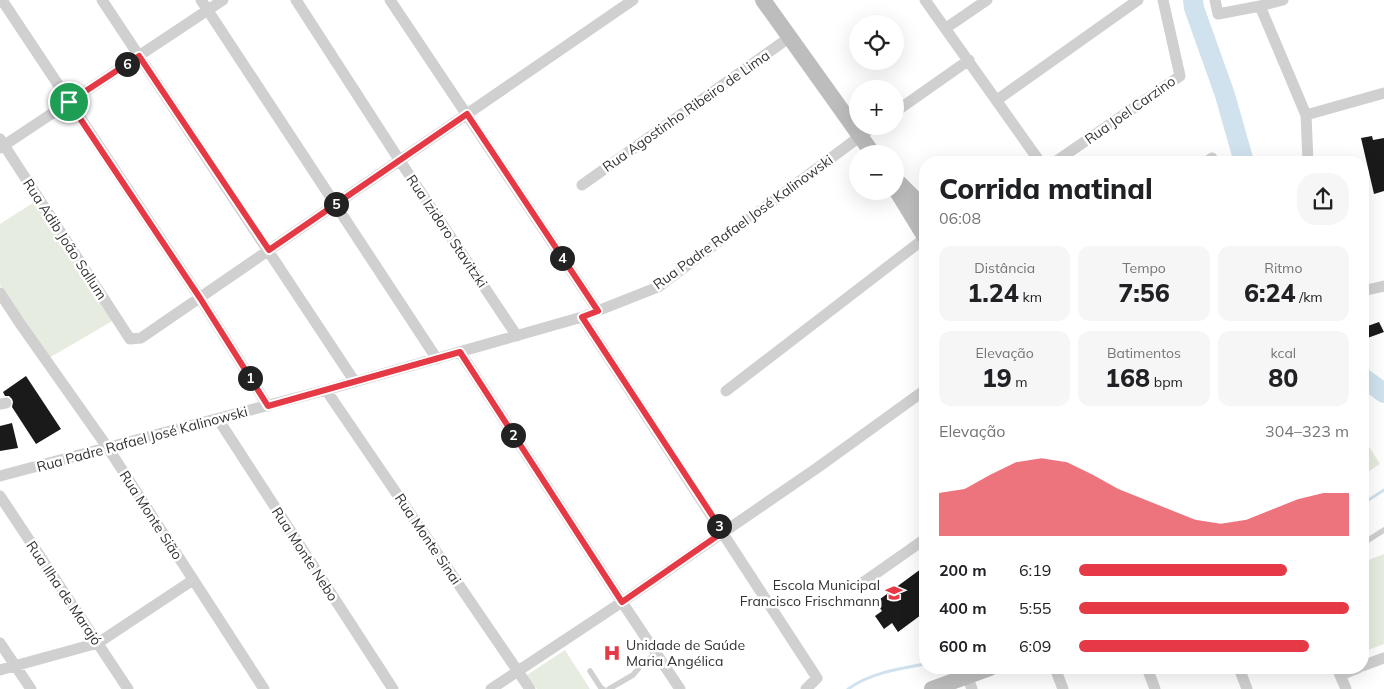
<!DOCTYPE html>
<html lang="pt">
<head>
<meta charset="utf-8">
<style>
	body { margin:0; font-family:Mulish,sans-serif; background:#f6f6f6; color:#202124; height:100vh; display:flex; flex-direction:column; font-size:19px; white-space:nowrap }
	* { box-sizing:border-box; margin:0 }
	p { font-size:16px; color:#757577 }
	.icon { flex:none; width:28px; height:28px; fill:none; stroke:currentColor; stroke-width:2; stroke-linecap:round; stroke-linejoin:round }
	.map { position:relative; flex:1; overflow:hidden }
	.panel { position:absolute; left:919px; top:156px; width:450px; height:518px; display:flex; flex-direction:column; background:#fff; border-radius:20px; box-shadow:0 5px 20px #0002 }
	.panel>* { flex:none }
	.fabs { position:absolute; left:849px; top:15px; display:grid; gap:10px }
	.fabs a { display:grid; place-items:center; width:55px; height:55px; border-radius:50%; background:#fff; box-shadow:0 5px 20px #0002; font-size:25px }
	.pin { position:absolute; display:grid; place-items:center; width:42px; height:42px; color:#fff; margin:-21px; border:2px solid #fff; border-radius:50%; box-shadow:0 1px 5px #0007 }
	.km { position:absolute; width:25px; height:25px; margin:-12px; border-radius:50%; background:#222; color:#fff; font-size:14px; line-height:25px; text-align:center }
	.round { display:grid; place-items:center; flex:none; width:52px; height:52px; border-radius:20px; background:#f6f6f6 }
	.headline { display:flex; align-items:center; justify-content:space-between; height:85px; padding:0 20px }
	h1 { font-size:28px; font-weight:800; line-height:38px }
	.stats { display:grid; grid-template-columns:repeat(3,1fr); gap:8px; height:85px; padding:5px 20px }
	.stats div { display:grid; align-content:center; border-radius:12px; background:#f6f6f6; text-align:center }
	.stats b { font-size:25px; font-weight:800 }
	.stats small { font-size:14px; font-weight:400 }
	.stats p { font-size:14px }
	.chart { height:140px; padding:10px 20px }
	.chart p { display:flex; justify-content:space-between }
	.chart svg { width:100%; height:90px; margin-top:5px; fill:#e63946; opacity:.7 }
	ul { padding:0 20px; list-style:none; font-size:16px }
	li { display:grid; grid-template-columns:80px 60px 1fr; align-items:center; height:38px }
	li i { height:12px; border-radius:6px; background:#e63946 }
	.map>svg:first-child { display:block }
	.green { fill:#e6ecdf }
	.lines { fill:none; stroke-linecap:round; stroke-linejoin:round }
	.stream { stroke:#cfe2ee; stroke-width:3 }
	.river { stroke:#cfe2ee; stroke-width:20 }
	.building { fill:#1a1a1a }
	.lane { stroke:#d0d0d0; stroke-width:5.5 }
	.street { stroke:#d0d0d0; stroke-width:11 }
	.secondary { stroke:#bdbdbd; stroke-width:16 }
	.route-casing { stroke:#fff; stroke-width:10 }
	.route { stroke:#e63946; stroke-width:6 }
	.labels { text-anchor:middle; stroke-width:5; stroke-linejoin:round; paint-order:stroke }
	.street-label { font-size:14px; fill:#333; stroke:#fff }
	.poi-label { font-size:14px; fill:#333; stroke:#fff; text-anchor:end }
</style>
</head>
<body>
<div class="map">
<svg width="1384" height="689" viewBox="0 0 1384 689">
	<rect width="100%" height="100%" fill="#fff"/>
	<!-- green -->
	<path class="green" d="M 36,201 L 114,320 L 49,358 L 0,285 L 0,224 Z
		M 1363,437 L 1380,464 L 1363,475 L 1362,475 Z
		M 1384,554 L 1384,644 L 1363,652 L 1363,562 Z
		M 565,650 L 590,689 L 537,689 L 527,675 Z"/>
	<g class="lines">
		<!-- stream -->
		<path class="stream" d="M 1362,504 L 1384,490
			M 848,689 C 871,673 897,669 925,664"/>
		<!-- river -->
		<path class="river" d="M 1193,0 L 1194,8 L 1225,95 L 1244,162
			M 1362,377 L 1384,393"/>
	</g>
	<!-- building -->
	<path class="building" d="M 1372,136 L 1373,140 L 1384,138 L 1384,191 L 1374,194 L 1361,138 Z
		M 1379,322 L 1384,332 L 1362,340 L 1362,328 Z
		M 26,376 L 61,429 L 36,444 L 12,407 L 13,402 L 12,399 L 9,396 L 5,396 L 3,392 Z
		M 12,423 L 18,448 L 0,451 L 0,426 Z
		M 925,566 L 925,612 L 898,632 L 892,623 L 884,629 L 875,616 L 882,611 L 876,602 Z"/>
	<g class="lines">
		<!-- lane -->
		<path class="lane" d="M 1362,544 L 1384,530
			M 590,671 L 601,688 L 603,689
			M 609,689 L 633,675 L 643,663 L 656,654"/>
		<!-- street -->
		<path class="street" d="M 2,0 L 200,298 L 268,406
			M 102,0 L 355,382
			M 201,0 L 437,359
			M 296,0 L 400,161 L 517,336
			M 390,0 L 598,311
			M 925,0 L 1040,162
			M 1215,0 L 1218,14 L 1260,6 L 1283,0
			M 1260,6 L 1306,115 L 1308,162
			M 946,28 L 987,0
			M 997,100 L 1138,0
			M 895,112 L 969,60
			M 1306,115 L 1384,93
			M 0,139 L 130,339 L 141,338 L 633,0
			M 0,148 L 223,0
			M 1055,162 L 1180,76 L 1163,0
			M 1206,162 L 1212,158 L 1213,162
			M 582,185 L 790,37
			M 1362,291 L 1384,286
			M 0,293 L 19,322 L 108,448 L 264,689
			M 582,317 L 817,678 L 806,689
			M 460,352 L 622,602 L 680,689
			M 326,390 L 530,689
			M 726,391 L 925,238
			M 0,404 L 6,403
			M 218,419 L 393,689
			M 0,476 L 326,390 L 582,317 L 658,287 L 874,126
			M 0,496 L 128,689
			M 858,586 L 925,539
			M 0,643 L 31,689
			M 1362,666 L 1384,658
			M 1055,668 L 1063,689
			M 1147,668 L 1155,689
			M 1239,668 L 1247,689
			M 1337,668 L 1346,689
			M 0,670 L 98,643 L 193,580
			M 1340,675 L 1358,668
			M 967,676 L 972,689
			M 491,689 L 622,602 L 817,468 L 925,390"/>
		<!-- secondary -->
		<path class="secondary" d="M 763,0 L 873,154
			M 899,183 L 920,204 L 925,210
			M 895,188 L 925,237
			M 932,689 L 990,668"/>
	</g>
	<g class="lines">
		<!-- route casing -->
		<g class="route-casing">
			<path id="route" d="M 139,56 L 269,250 L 467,114 L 598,311 L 582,317 L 723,532 L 622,602 L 460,352 L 268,406 L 200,298 L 69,102 Z"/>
		</g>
		<!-- route -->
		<use href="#route" class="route"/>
	</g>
	<!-- icons -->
	<defs>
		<g id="school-bare" transform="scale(1.35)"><path d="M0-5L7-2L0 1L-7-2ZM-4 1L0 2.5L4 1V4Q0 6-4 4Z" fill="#e63946" stroke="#fff" stroke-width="2.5" paint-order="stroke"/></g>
		<g id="hospital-bare" transform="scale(1.35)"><path d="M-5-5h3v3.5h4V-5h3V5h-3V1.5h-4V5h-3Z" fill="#e63946" stroke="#fff" stroke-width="2.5" paint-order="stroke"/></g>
	</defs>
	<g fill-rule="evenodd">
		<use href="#school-bare" x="894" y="593"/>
		<use href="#hospital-bare" x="612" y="653"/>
	</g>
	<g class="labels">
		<!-- street labels -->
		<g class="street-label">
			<text transform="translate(1130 110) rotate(-35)" y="5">Rua Joel Carzino</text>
			<text transform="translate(686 111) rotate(-35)" y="5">Rua Agostinho Ribeiro de Lima</text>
			<text transform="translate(743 222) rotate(-36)" y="5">Rua Padre Rafael José Kalinowski</text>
			<text transform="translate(447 231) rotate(56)" y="5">Rua Izidoro Stavitzki</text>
			<text transform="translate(65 239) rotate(57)" y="5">Rua Adib João Sallum</text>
			<text transform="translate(142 439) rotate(-15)" y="5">Rua Padre Rafael José Kalinowski</text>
			<text transform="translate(151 515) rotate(57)" y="5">Rua Monte Sião</text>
			<text transform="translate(428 539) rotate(56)" y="5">Rua Monte Sinai</text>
			<text transform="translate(305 554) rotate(57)" y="5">Rua Monte Nebo</text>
			<text transform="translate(64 593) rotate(56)" y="5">Rua Ilha de Marajó</text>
		</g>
		<!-- poi labels -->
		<g class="poi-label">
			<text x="880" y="590">Escola Municipal<tspan x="880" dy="16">Francisco Frischmann</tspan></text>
			<text x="626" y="650" text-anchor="start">Unidade de Saúde<tspan x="626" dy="16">Maria Angélica</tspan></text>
		</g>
	</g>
</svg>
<div class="fabs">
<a><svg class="icon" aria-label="locate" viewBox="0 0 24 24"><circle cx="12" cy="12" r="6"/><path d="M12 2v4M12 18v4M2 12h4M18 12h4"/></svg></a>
<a>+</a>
<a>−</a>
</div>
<div class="pin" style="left:69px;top:102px;background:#1e9e55"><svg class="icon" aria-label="arrive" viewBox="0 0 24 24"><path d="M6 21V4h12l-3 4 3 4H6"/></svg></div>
<b class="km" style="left:250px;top:378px">1</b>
<b class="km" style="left:513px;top:435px">2</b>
<b class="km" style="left:719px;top:526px">3</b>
<b class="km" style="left:562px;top:258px">4</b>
<b class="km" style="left:336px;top:204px">5</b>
<b class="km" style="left:127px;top:64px">6</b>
<section class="panel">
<div class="headline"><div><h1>Corrida matinal</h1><p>06:08</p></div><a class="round"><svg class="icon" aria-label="share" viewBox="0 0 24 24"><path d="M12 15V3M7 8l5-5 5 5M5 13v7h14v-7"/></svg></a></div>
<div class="stats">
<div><p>Distância</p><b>1.24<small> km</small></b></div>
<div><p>Tempo</p><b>7:56</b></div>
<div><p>Ritmo</p><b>6:24<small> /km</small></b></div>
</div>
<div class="stats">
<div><p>Elevação</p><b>19<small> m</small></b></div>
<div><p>Batimentos</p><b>168<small> bpm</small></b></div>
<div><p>kcal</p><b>80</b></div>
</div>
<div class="chart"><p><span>Elevação</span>304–323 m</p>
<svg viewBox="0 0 160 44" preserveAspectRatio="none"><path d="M0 44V23L10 21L20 14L30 8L40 6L50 8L60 14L70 21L80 26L90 31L100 36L110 38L120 36L130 31L140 26L150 23L160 23V44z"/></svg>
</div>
<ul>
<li><b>200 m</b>6:19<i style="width:77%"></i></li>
<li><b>400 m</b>5:55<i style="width:100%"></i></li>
<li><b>600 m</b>6:09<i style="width:85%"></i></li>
</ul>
</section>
</div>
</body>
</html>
